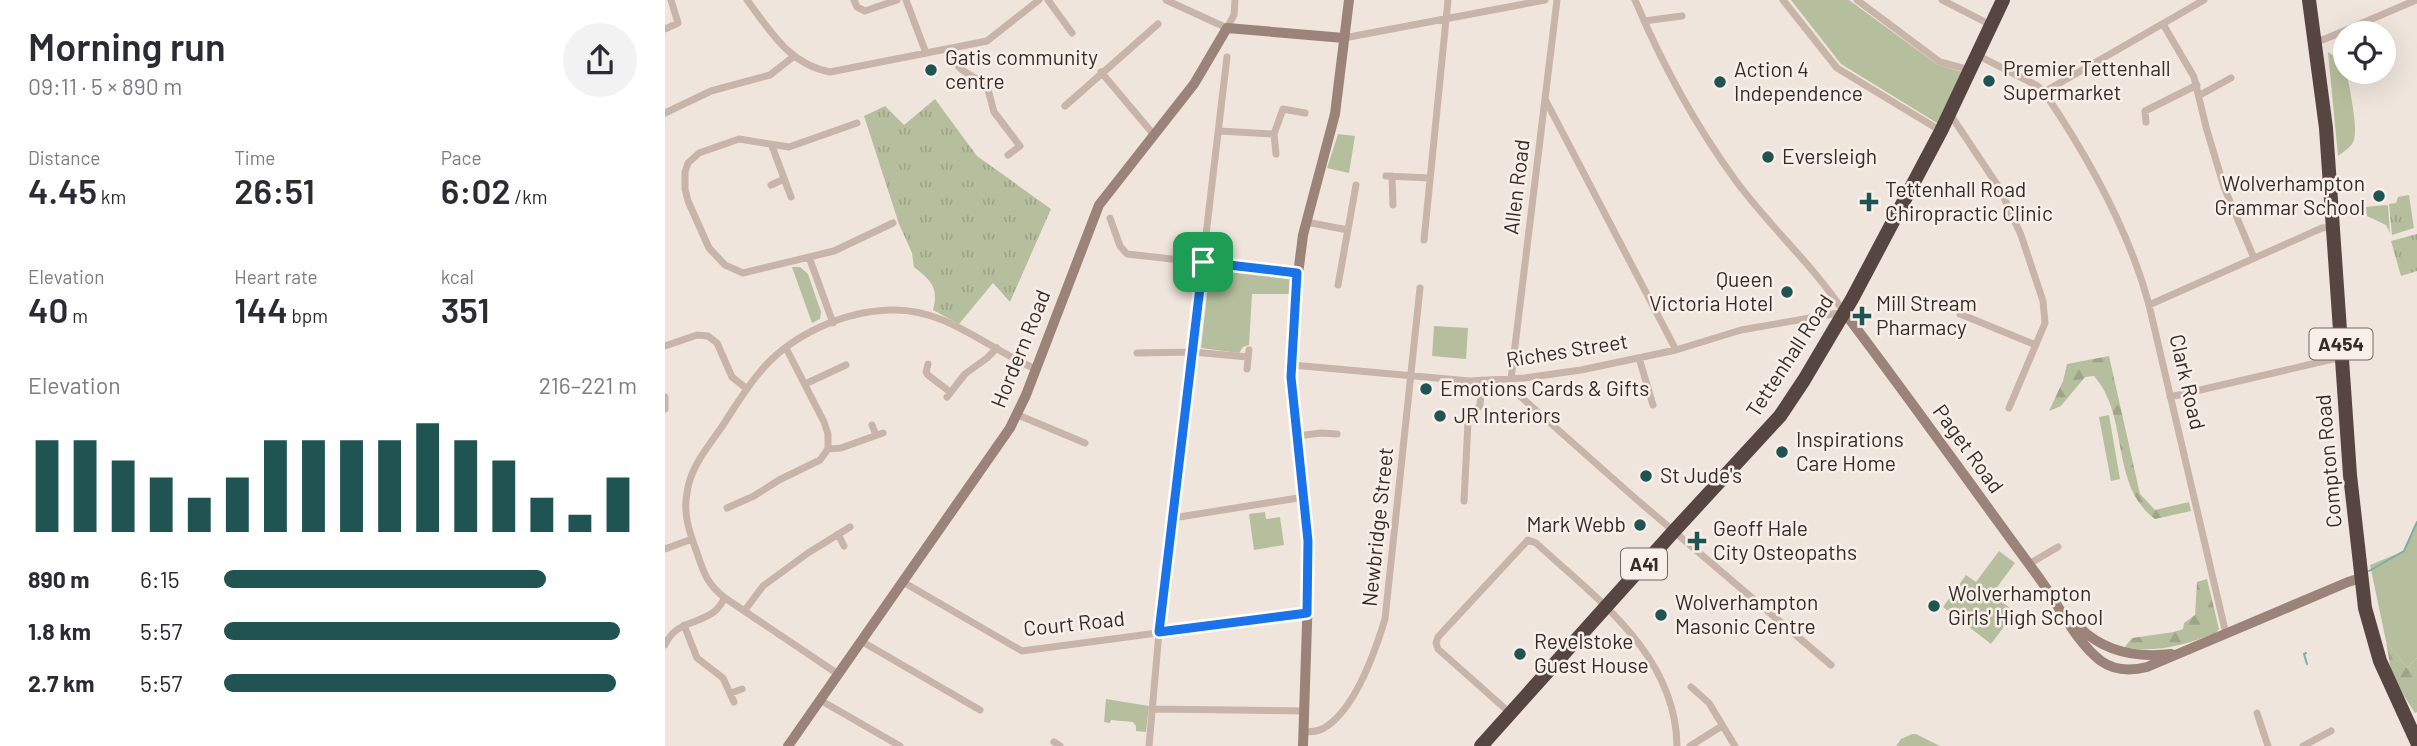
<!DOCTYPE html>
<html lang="en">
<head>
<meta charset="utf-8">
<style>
	body { margin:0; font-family:Barlow,sans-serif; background:#f2f2f3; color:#2b2b33; height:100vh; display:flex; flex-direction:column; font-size:26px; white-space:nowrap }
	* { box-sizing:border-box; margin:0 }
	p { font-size:23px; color:#7c7c81 }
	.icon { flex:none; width:38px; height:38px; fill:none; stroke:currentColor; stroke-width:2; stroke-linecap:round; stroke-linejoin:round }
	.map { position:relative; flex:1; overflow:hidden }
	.drawer { display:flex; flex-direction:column; background:#fff; width:665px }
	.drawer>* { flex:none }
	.buttons { position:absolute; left:1668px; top:21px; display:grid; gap:14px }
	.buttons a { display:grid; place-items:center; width:63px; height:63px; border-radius:50%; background:#fff; box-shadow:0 7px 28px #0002; font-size:35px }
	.pin { position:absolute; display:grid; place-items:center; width:60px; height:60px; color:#fff; margin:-30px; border-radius:14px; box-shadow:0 4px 10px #0006 }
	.round { display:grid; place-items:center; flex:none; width:74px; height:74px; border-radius:37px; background:#f2f2f3 }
	.head { display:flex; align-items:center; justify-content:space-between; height:119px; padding:0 28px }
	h1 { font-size:38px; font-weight:600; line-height:52px }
	.stats { display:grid; grid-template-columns:repeat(3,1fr); gap:10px; height:119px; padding:7px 28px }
	.stats div { display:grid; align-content:center }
	.stats b { font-size:35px; font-weight:600 }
	.stats small { font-size:19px; font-weight:400 }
	.stats p { font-size:19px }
	.chart { height:196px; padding:14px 28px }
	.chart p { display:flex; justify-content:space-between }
	.chart svg { width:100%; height:126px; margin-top:7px; stroke:#205453; stroke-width:6 }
	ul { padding:0 28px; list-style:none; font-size:23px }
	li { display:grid; grid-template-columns:112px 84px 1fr; align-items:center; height:52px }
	li i { height:18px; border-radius:9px; background:#205453 }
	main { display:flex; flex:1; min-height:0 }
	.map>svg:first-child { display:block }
	.green { fill:#b6bf9d }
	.forest { fill:url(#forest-firs) }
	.park { fill:url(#park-tufts) }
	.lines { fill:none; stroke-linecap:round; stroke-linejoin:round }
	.stream { stroke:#7daca9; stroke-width:2 }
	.street { stroke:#c8b4a9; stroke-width:7 }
	.secondary { stroke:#9b837a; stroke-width:10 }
	.highway { stroke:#564540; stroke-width:14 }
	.route-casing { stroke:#fff; stroke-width:14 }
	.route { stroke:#1a73e8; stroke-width:9 }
	.poi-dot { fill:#205453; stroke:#f8efe8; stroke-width:2.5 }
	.labels { text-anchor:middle; stroke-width:5; stroke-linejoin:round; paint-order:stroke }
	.shield { fill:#f8efe8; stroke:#706662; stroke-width:2 }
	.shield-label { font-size:19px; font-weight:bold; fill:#352b28 }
	.poi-label { font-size:21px; fill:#352b28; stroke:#f8efe8; text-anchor:start }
	.street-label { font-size:21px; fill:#352b28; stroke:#f8efe8 }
</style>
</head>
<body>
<main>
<section class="drawer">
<div class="head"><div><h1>Morning run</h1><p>09:11 · 5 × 890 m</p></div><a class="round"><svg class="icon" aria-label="share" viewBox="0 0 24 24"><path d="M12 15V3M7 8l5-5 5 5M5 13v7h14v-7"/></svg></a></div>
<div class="stats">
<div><p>Distance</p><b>4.45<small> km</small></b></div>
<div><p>Time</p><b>26:51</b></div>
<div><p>Pace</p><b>6:02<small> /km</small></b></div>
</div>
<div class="stats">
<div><p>Elevation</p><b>40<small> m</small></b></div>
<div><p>Heart rate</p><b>144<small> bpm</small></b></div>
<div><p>kcal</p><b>351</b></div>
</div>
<div class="chart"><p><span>Elevation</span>216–221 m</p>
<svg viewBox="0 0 160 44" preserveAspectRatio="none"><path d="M5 44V12M15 44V12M25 44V19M35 44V25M45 44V32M55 44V25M65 44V12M75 44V12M85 44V12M95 44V12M105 44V6M115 44V12M125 44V19M135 44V32M145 44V38M155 44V25"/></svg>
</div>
<ul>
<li><b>890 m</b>6:15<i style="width:78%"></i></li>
<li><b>1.8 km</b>5:57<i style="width:96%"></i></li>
<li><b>2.7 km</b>5:57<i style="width:95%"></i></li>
</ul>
</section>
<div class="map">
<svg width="1752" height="746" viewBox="0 0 1752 746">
	<defs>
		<pattern id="forest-firs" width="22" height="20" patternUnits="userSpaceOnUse" patternTransform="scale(1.75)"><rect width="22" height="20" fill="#b6bf9d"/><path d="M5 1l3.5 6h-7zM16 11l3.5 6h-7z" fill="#9da487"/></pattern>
		<pattern id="park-tufts" width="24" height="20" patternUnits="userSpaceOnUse" patternTransform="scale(1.75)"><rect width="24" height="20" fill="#b6bf9d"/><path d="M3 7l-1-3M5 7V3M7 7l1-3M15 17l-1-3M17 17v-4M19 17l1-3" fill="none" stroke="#9da487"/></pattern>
	</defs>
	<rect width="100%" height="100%" fill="#f0e5dc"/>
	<!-- green -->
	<path class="green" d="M 1126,0 L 1184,0 L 1273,65 L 1297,72 L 1272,123 L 1176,64 Z
		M 1663,52 L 1678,62 L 1680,72 L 1682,72 C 1684,89 1693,124 1689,140 C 1687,147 1679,151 1673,156 Z
		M 673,134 L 690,136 L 684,173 L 662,168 Z
		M 1721,205 L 1723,206 L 1725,233 L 1721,225 L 1702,216 L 1701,207 Z
		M 127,267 L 135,267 L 143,274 L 156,312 L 155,319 L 147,323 Z
		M 545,268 L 625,279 L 624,294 L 587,294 L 584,345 L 578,347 L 574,353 L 536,348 Z
		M 769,326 L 803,328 L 801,359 L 767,356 Z
		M 1444,415 L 1455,479 L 1446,481 L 1434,417 Z
		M 600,512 L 601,519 L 615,517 L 619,545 L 589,550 L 584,514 Z
		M 1752,522 L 1752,658 L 1742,668 L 1721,641 L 1705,565 L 1739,551 Z
		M 1334,551 L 1350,563 L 1327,594 L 1350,612 L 1326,644 L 1278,607 L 1301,575 L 1311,582 Z
		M 441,699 L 484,706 L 481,732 L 471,731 L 471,726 L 468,722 L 446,720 L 445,723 L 439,722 Z
		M 1247,734 L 1251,734 L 1275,746 L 1231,746 L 1236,739 Z"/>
	<!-- forest -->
	<path class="forest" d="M 1444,356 L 1475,494 L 1490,510 L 1524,502 L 1526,511 L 1490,519 C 1444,485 1465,416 1429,376 L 1420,377 L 1396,406 L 1384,411 L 1398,381 L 1402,364 Z
		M 1542,579 L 1554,629 L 1551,633 C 1516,646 1496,652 1459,648 L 1467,638 L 1509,632 L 1518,629 L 1519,623 L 1530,615 L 1532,582 Z
		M 1721,641 L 1742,668 L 1752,658 L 1752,712 L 1750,713 L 1727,677 Z"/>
	<!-- park -->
	<path class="park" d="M 270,99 L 312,156 L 386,209 L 345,302 L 328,283 L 294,324 L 268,310 C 274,288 266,280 249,267 L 247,253 L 234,224 L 199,116 L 220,106 L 239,125 Z
		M 1744,195 L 1749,228 L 1727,235 L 1724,204 L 1731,203 L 1733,197 Z
		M 1752,234 L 1752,271 L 1736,276 L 1726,241 Z"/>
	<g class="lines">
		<!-- stream -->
		<path class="stream" d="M 1704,571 L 1739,551 L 1752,522
			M 1641,653 L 1639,654 L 1642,664"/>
		<!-- street -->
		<path class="street" d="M 82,0 C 106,32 124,64 165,72 L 322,41 L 374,0
			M 189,0 L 192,7 L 200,11 L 232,0
			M 241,0 L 261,53
			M 383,0 L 407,33
			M 501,0 L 562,28 L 569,15 L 570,0
			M 892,0 L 846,379 L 847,389 L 971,499 L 1166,665
			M 1118,0 L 1172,68 L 1276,131
			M 1192,0 L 1275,62 L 1305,70
			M 1277,0 L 1326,25
			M 979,21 L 1017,16
			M 1498,24 L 1529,77 L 1541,127 L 1559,187 L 1589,258
			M 0,29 L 13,23 L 6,0
			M 679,38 L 880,0
			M 1649,42 L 1660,39 L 1751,0
			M 285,49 C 291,74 305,72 322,86 L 329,112 L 355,146 L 343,155
			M 1312,55 L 1371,85 L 1379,92 C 1422,155 1464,231 1484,305 L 1561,634
			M 436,72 L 489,135
			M 1379,92 L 1539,0
			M 1535,95 L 1566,78
			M 880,99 L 1011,350
			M 400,106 L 493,24
			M 0,113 L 46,91 L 105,75 L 128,57
			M 1285,114 L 1335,189 L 1356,235 L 1378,301 L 1380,323 L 1344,408
			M 1481,122 L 1480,111 L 1532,85
			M 192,123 L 124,147 L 74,139 L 34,153 L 23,163 L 20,172 L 20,189 L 23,201 L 44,248 L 60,265 L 78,273 L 169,251 L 228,223
			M 554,131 L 609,134
			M 107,146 L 126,197
			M 611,154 L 609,134 L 618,109 L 640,113
			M 721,176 L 765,178
			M 727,176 L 728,205
			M 106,185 L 119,179
			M 445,218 L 455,246 L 462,254 L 632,273
			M 641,222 L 683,230
			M 759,240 L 783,0
			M 144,257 L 168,323
			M 673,285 L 691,185
			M 1484,305 L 1657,228 L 1668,227
			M 1295,314 L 1371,345
			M 0,346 L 32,335 L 43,336 L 52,343 L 67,377 L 82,389
			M 472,353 L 528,352 L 583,357
			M 974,358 L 988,405
			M 263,364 L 261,372 L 263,375 L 285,392
			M 627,365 L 805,381 L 859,378 L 916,370 L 1011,350 L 1076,330 L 1179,312 C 1148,265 1105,227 1071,181 C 1030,125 997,64 970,0
			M 582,369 L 584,350
			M 140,384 L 181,365
			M 0,397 L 0,409
			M 282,397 L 300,374 L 322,358 L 332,348
			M 1505,397 L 1677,357
			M 353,415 L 420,443
			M 207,425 L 211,435
			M 632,436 L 656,433 L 672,434
			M 163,449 L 176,448 L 218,433
			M 799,501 L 803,422 L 815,405 L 817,380
			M 62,508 L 89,496 L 114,480 L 155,460 L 163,449 L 163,434 L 159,422 L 121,348
			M 508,518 L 639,497
			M 173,534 L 179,546
			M 0,549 L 27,539
			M 1364,564 L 1393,547
			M 238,582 L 357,651 L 642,613
			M 80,610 L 98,586 L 143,553 L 185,527
			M 19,625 L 32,658 L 58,678 L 69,702
			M 196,641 L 315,710
			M 0,645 C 10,621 33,625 50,611 C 54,608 57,602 60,598
			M 173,674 L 60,598 C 41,583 39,573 31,550 C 24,531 18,513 22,493 C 25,468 42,448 56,428 C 69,409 80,389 95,372 C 125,335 179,311 226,310 C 282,308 322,349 371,369
			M 1026,687 L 1044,703 L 1070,746
			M 66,693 L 77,689
			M 155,700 L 235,746
			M 488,709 L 639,711
			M 845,713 L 773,649 L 771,643 L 773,637 L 863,540 L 871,543 C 932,599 1011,655 1012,746
			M 1592,713 L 1603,746
			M 638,732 C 645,732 653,732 659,728 C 690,710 710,652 720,619 L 755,288
			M 389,742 L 395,746
			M 484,746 L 494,632 L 562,57
			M 1025,746 L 1057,726
			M 1638,746 L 1666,731"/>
		<!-- secondary -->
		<path class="secondary" d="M 1179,312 C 1245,399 1308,488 1372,575 C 1393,603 1409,640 1436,661 C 1450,671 1466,671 1482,667 L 1683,582 L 1696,578
			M 1415,628 C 1440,652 1472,658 1506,654
			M 123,746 L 345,428 L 361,395 L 434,205 L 529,84 L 562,28 L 679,38
			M 638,746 L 644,563 L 627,377 L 628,314 L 638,235 L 670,114 L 684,0"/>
		<!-- highway -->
		<path class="highway" d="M 1644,0 L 1661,128 L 1685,475 L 1700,608 L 1715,661 L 1752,742
			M 816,746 L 1009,531 L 1115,416 L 1139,380 L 1187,299 L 1276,131 L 1338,0"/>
	</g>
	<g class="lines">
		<!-- route casing -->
		<g class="route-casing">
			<path id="route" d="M 538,262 L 632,273 L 626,377 L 643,541 L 642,613 L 494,632 Z"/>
		</g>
		<!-- route -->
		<use href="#route" class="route"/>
	</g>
	<!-- markers -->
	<g class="poi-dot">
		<circle cx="266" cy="70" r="7"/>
		<circle cx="1324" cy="81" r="7"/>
		<circle cx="1055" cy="82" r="7"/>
		<circle cx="1103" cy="157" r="7"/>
		<circle cx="1714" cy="196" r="7"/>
		<path d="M1200.5 191.5h7v7h7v7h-7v7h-7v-7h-7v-7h7z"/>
		<circle cx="1122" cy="292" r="7"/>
		<path d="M1193.5 305.5h7v7h7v7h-7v7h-7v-7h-7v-7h7z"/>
		<circle cx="761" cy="389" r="7"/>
		<circle cx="775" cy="416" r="7"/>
		<circle cx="1117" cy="452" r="7"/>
		<circle cx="981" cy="476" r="7"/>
		<circle cx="975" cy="525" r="7"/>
		<path d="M1028.5 530.5h7v7h7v7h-7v7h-7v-7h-7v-7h7z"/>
		<circle cx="1269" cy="606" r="7"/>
		<circle cx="996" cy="615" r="7"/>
		<circle cx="855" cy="654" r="7"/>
	</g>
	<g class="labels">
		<!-- shield labels -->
		<g class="shield">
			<rect x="1644.5" y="328.5" width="63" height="31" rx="5"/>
			<rect x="956" y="548.5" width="46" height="31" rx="5"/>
		</g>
		<g class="shield-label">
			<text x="1676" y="351">A454</text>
			<text x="979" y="571">A41</text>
		</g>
		<!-- poi labels -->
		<g class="poi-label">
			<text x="280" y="65">Gatis community<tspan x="280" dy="24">centre</tspan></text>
			<text x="1338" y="76">Premier Tettenhall<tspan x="1338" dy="24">Supermarket</tspan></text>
			<text x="1069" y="77">Action 4<tspan x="1069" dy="24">Independence</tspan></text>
			<text x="1117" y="164">Eversleigh</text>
			<text x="1700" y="191" text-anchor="end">Wolverhampton<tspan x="1700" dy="24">Grammar School</tspan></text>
			<text x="1220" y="197">Tettenhall Road<tspan x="1220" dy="24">Chiropractic Clinic</tspan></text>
			<text x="1108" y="287" text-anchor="end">Queen<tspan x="1108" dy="24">Victoria Hotel</tspan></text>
			<text x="1211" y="311">Mill Stream<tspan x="1211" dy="24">Pharmacy</tspan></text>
			<text x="775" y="396">Emotions Cards &amp; Gifts</text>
			<text x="789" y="423">JR Interiors</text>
			<text x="1131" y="447">Inspirations<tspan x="1131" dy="24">Care Home</tspan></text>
			<text x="995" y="483">St Jude's</text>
			<text x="961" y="532" text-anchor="end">Mark Webb</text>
			<text x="1048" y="536">Geoff Hale<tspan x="1048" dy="24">City Osteopaths</tspan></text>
			<text x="1283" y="601">Wolverhampton<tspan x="1283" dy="24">Girls' High School</tspan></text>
			<text x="1010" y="610">Wolverhampton<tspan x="1010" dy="24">Masonic Centre</tspan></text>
			<text x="869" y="649">Revelstoke<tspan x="869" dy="24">Guest House</tspan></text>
		</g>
		<!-- street labels -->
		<g class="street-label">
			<text transform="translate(852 187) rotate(-83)" y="7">Allen Road</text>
			<text transform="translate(356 349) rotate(-68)" y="7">Hordern Road</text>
			<text transform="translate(902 351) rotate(-9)" y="7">Riches Street</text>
			<text transform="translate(1125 356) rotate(-57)" y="7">Tettenhall Road</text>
			<text transform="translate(1522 382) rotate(77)" y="7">Clark Road</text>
			<text transform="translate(1303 449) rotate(54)" y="7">Paget Road</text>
			<text transform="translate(1664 461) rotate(-95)" y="7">Compton Road</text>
			<text transform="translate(713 527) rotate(-84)" y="7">Newbridge Street</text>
			<text transform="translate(409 624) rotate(-6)" y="7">Court Road</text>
		</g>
	</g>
</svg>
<div class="buttons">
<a><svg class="icon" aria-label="locate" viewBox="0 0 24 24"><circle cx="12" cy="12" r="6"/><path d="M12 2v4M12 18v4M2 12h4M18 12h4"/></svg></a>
</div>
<div class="pin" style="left:538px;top:262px;background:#1e9e55"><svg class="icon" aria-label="arrive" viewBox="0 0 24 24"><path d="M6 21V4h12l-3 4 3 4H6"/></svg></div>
</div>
</main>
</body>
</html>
